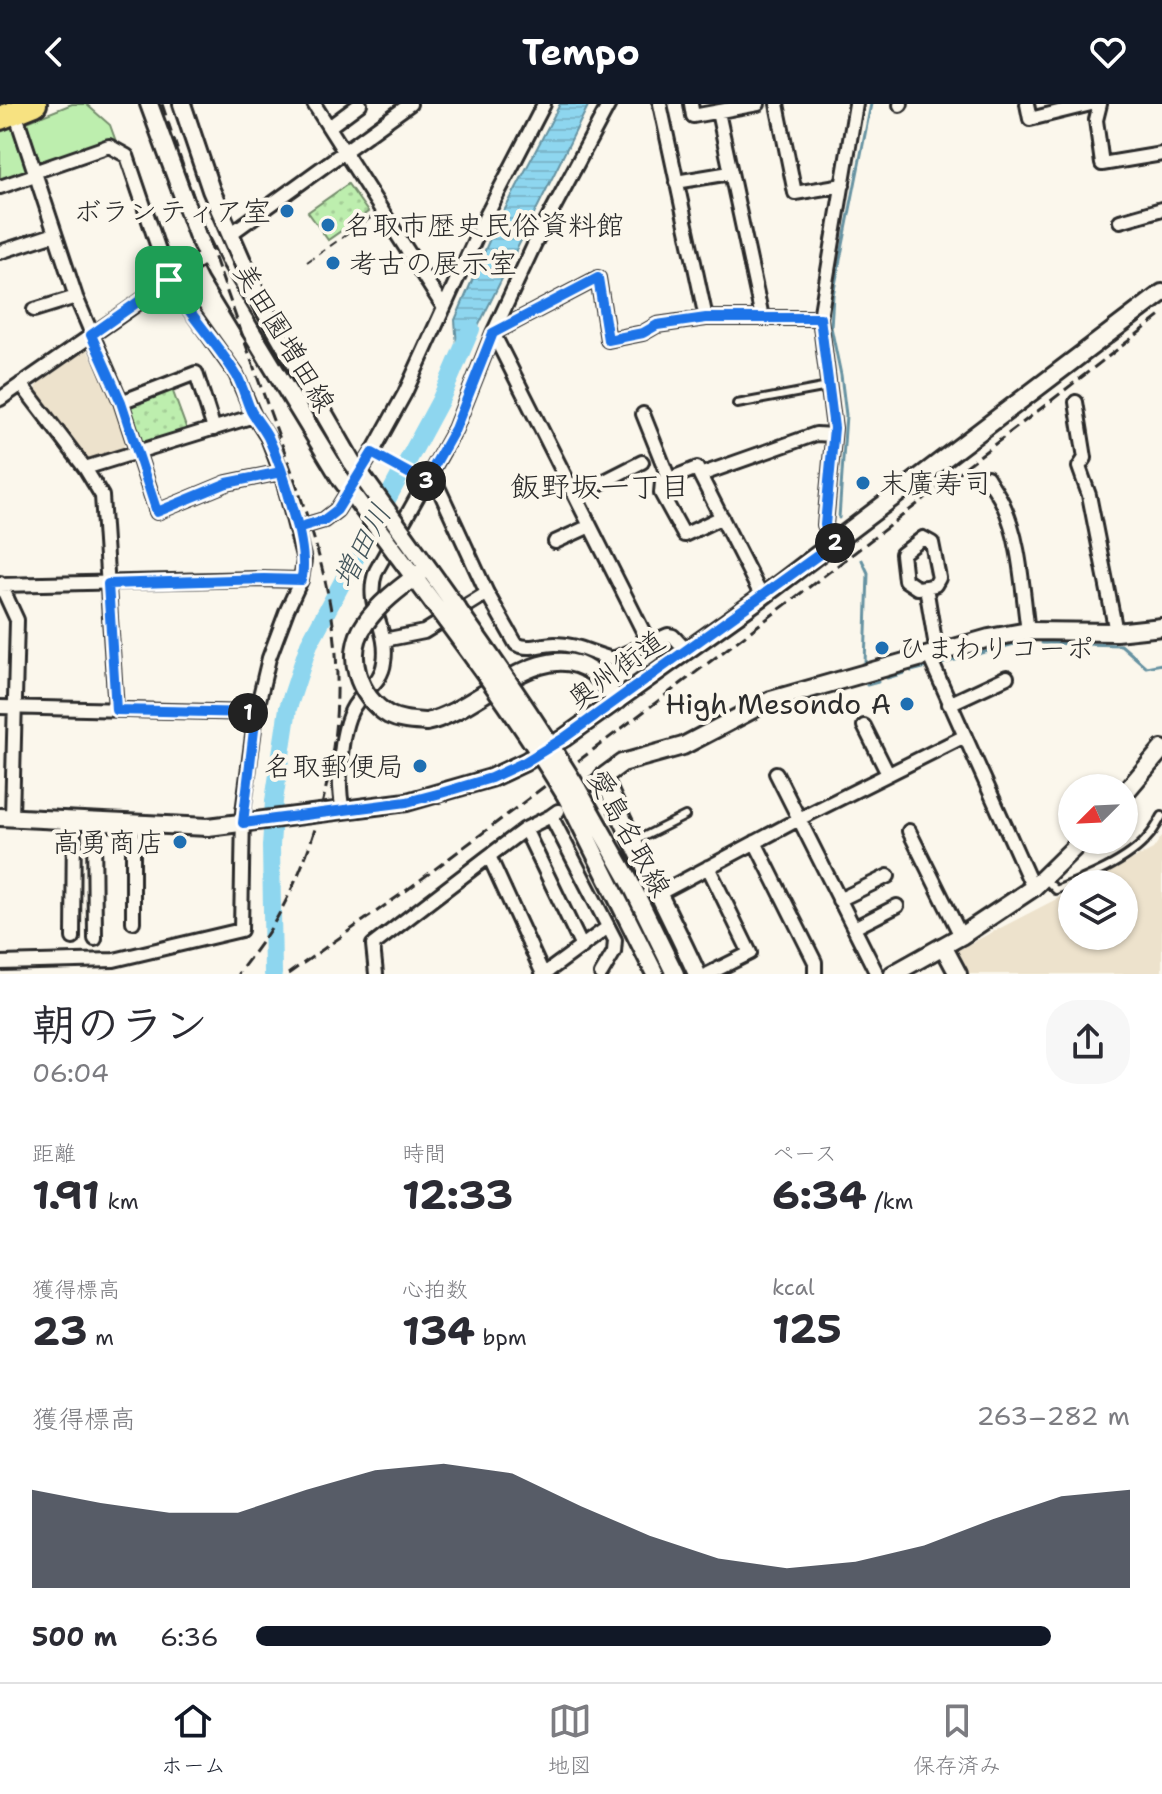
<!DOCTYPE html>
<html lang="ja">
<head>
<meta charset="utf-8">
<style>
	body { margin:0; font-family:"Shantell Sans","Klee One",sans-serif; background:#f7f7f7; color:#2b2b33; height:100vh; display:flex; flex-direction:column; font-size:30px; white-space:nowrap }
	* { box-sizing:border-box; margin:0 }
	p { font-size:26px; color:#7c7c81 }
	.icon { flex:none; width:44px; height:44px; fill:none; stroke:currentColor; stroke-width:2; stroke-linecap:round; stroke-linejoin:round }
	.map { position:relative; height:870px; overflow:hidden }
	.details { display:flex; flex-direction:column; background:#fff; flex:1 }
	.details>* { flex:none }
	.needle { width:52px; rotate:246deg }
	.buttons { position:absolute; left:1058px; top:670px; display:grid; gap:16px }
	.buttons a { display:grid; place-items:center; width:80px; height:80px; border-radius:50%; background:#fff; box-shadow:0 2px 6px #0004; font-size:40px }
	.pin { position:absolute; display:grid; place-items:center; width:68px; height:68px; color:#fff; margin:-34px; border-radius:16px; box-shadow:0 4px 12px #0006 }
	.km { position:absolute; width:40px; height:40px; margin:-20px; border-radius:50%; background:#222; color:#fff; font-size:22px; line-height:40px; text-align:center }
	.round { display:grid; place-items:center; flex:none; width:84px; height:84px; border-radius:32px; background:#f7f7f7 }
	.headline { display:flex; align-items:center; justify-content:space-between; height:136px; padding:0 32px }
	h1 { font-size:44px; font-weight:700; line-height:60px }
	.metrics { display:grid; grid-template-columns:repeat(3,1fr); gap:12px; height:136px; padding:8px 32px }
	.metrics div { display:grid; align-content:center }
	.metrics b { font-size:40px; font-weight:700 }
	.metrics small { font-size:22px; font-weight:400 }
	.metrics p { font-size:22px }
	.chart { height:224px; padding:16px 32px }
	.chart p { display:flex; justify-content:space-between }
	.chart svg { width:100%; height:144px; margin-top:8px; fill:#111827; opacity:.7 }
	ul { padding:0 32px; list-style:none; font-size:26px }
	li { display:grid; grid-template-columns:128px 96px 1fr; align-items:center; height:60px }
	li i { height:20px; border-radius:10px; background:#111827 }
	header { display:flex; justify-content:space-between; align-items:center; height:104px; padding:0 32px; background:#111827; color:#fff; font-size:36px; font-weight:700 }
	.tabs { display:flex; justify-content:space-around; align-items:center; height:112px; border-top:2px solid #e1e1e2; background:#fff; font-size:22px; color:#7c7c81 }
	.tabs a { display:grid; justify-items:center; gap:4px }
	.tabs .current { color:#111827 }
	.map>svg:first-child { display:block }
	.built { fill:#ede2cc }
	.park { fill:url(#park-dots); stroke:#748c6c; stroke-width:2 }
	.pitch { fill:#bdeeae; stroke:#748c6c; stroke-width:2 }
	.water { fill:url(#water-rules); stroke:#6692a1; stroke-width:2 }
	.lines { fill:none; stroke-linecap:round; stroke-linejoin:round }
	.stream { stroke:#6692a1; stroke-width:3 }
	.river { stroke:#8ed6ef; stroke-width:18 }
	.lane-casing { stroke:#2b2b2b; stroke-width:12 }
	.street-casing { stroke:#2b2b2b; stroke-width:18 }
	.secondary-casing { stroke:#2b2b2b; stroke-width:22 }
	.highway-casing { stroke:#2b2b2b; stroke-width:28 }
	.path { stroke:#2b2b2b; stroke-width:2; stroke-dasharray:8 6; stroke-linecap:butt }
	.lane { stroke:#fbf7ec; stroke-width:6 }
	.street { stroke:#fbf7ec; stroke-width:12 }
	.secondary { stroke:#fbf7ec; stroke-width:16 }
	.highway { stroke:#f7e281; stroke-width:22 }
	.rail { stroke:#2b2b2b; stroke-width:3; stroke-dasharray:12 6; stroke-linecap:butt }
	.secondary-bridge-casing { stroke:#2b2b2b; stroke-width:22; stroke-linecap:butt }
	.secondary-bridge { stroke:#fbf7ec; stroke-width:16 }
	.route-casing { stroke:#fff; stroke-width:16 }
	.route { stroke:#1a73e8; stroke-width:10 }
	.poi-dot { fill:#1f6fb2; stroke:#fbf7ec; stroke-width:3 }
	.labels { text-anchor:middle; stroke-width:8; stroke-linejoin:round; paint-order:stroke }
	.poi-label { font-size:28px; fill:#2b2b2b; stroke:#fbf7ec; text-anchor:end }
	.street-label { font-size:28px; fill:#2b2b2b; stroke:#fbf7ec }
	.neighbourhood-label { font-size:30px; fill:#2b2b2b; stroke:#fbf7ec }
	.water-label { font-size:30px; font-style:italic; fill:#44565c; stroke:#fbf7ec }
</style>
</head>
<body>
<header><svg class="icon" aria-label="back" viewBox="0 0 24 24"><path d="M15 5l-7 7 7 7"/></svg>Tempo<svg class="icon" aria-label="heart" viewBox="0 0 24 24"><path d="M12 20l-8-8c-3-5 5-10 8-4 3-6 11-1 8 4z"/></svg></header>
<div class="map">
<svg width="1162" height="870" viewBox="0 0 1162 870">
	<defs>
		<pattern id="park-dots" width="8" height="8" patternUnits="userSpaceOnUse" patternTransform="scale(2)"><rect width="8" height="8" fill="#bdeeae"/><path d="M2 2h.1M6 6h.1" fill="none" stroke="#a3cc96" stroke-width="1.8" stroke-linecap="round"/></pattern>
		<pattern id="water-rules" width="6" height="5" patternUnits="userSpaceOnUse" patternTransform="scale(2)"><rect width="6" height="5" fill="#8ed6ef"/><path d="M0 2.5h6" fill="none" stroke="#7bb8cd"/></pattern>
	</defs>
	<rect width="100%" height="100%" fill="#fbf7ec"/>
	<filter id="ink" filterUnits="userSpaceOnUse"><feTurbulence type="fractalNoise" baseFrequency=".0125" numOctaves="2"/><feDisplacementMap in="SourceGraphic" scale="16" xChannelSelector="R" yChannelSelector="G"/><feConvolveMatrix kernelMatrix="1 2 1 2 8 2 1 2 1" color-interpolation-filters="sRGB"/></filter>
	<g filter="url(#ink)">
		<!-- built -->
		<path class="built" d="M 87,245 L 115,300 L 127,337 L 123,343 L 91,355 L 85,353 L 36,289 L 37,280 Z
			M 1162,732 L 1162,870 L 965,870 L 954,848 L 1072,787 L 1072,832 L 1124,832 L 1124,780 L 1085,780 L 1153,745 Z"/>
		<!-- park -->
		<path class="park" d="M 348,80 L 368,108 L 328,136 L 308,108 Z
			M 172,285 L 187,326 L 141,342 L 127,304 Z"/>
		<!-- pitch -->
		<path class="pitch" d="M 72,0 L 86,0 L 110,21 L 118,43 L 43,62 L 35,58 L 22,20 Z
			M 13,23 L 28,68 L 0,80 L 0,28 Z"/>
		<!-- water -->
		<path class="water" d="M 560,0 L 589,0 L 464,251 L 457,242 L 455,216 L 492,130 Z"/>
		<g class="lines">
			<!-- stream -->
			<path class="stream" d="M 839,414 L 846,311 L 841,271 L 831,223 L 833,191 L 871,0
				M 862,456 L 868,469 L 865,560
				M 1042,539 L 1121,541 L 1146,563 L 1162,560
				M 940,560 L 1018,539 L 1032,540
				M 911,567 L 927,563
				M 887,574 L 904,569
				M 867,578 L 867,581 L 878,578"/>
			<!-- river -->
			<path class="river" d="M 273,870 L 271,742 L 274,697 L 288,604 L 309,540 L 440,297 L 471,225"/>
			<!-- lane casing -->
			<g class="lane-casing">
				<path id="lane" d="M 737,300 L 828,283
					M 635,737 L 685,712
					M 1044,774 L 1056,786 C 1084,775 1129,757 1148,733 C 1154,727 1158,719 1162,712"/>
			</g>
			<!-- street casing -->
			<g class="street-casing">
				<path id="street" d="M 314,0 L 444,204
					M 660,0 L 706,214
					M 691,0 L 693,12 L 758,0
					M 777,0 L 795,89 L 843,81
					M 1027,0 L 1030,15 L 1091,0
					M 1100,0 L 1096,16 L 1102,60 L 1162,50
					M 900,1 L 901,0
					M 15,8 L 76,193 L 121,298 L 157,408 L 227,379 L 281,368
					M 718,8 L 762,213
					M 329,23 L 360,0
					M 676,78 L 730,69
					M 0,83 L 35,71
					M 1120,117 L 1162,105
					M 229,131 L 410,0
					M 0,148 L 55,130
					M 34,206 L 76,193
					M 21,280 L 85,364 L 254,312
					M 0,295 L 207,151
					M 121,298 L 196,269 L 214,325
					M 1076,298 L 1085,354 L 1079,363 L 1089,391 L 1116,528
					M 643,310 L 669,375
					M 85,364 L 102,392 L 116,606
					M 700,371 L 697,364 L 662,378 L 661,389 L 684,431 L 722,413
					M 987,373 C 992,382 999,391 1003,400 C 1021,438 1022,486 1028,527
					M 425,378 L 438,383 L 487,489 L 516,540 C 529,547 540,540 555,540 C 577,540 592,550 613,555 L 668,531 L 673,532 L 686,546
					M 575,392 L 642,358
					M 297,424 L 324,416 L 337,406 L 372,349 L 405,289 L 483,118 L 544,0
					M 555,438 L 590,422
					M 835,439 L 825,421 L 834,324 L 820,214 L 856,0
					M 0,479 L 17,516 L 12,713
					M 0,481 L 258,475 L 301,476
					M 926,483 L 935,481 L 939,474 L 932,439 L 923,434 L 902,450 L 905,476 L 917,484 L 926,483 L 937,549
					M 762,493 L 700,371 L 816,330 L 833,331
					M 384,536 L 424,528 L 487,489
					M 649,539 L 493,229 L 598,174 L 608,236 L 643,229 L 657,221 L 706,214 L 820,214
					M 929,552 L 1033,784
					M 949,600 L 1007,573
					M 0,603 L 256,609
					M 864,622 L 888,670
					M 776,669 L 877,870
					M 593,680 L 603,673
					M 343,707 C 337,680 339,620 357,598 C 367,584 382,577 384,558 C 390,524 363,502 376,467 L 455,325 L 493,229 L 535,139 L 609,0
					M 558,707 L 551,712 L 615,836 L 614,848 L 601,870
					M 94,718 L 95,835
					M 525,725 L 582,843
					M 909,727 L 961,832
					M 755,738 L 815,858 L 815,870
					M 489,752 L 525,725 L 551,712
					M 660,789 L 799,715 L 965,632
					M 839,796 L 888,772
					M 133,818 L 133,720
					M 854,824 L 897,802
					M 73,834 L 74,717
					M 0,859 L 114,856 L 241,826 L 243,708 L 256,609 L 269,554 L 287,506 L 301,476 L 304,456 L 281,368 L 268,334 L 254,312 L 236,270 L 169,176 L 127,52 L 109,42 L 34,68
					M 376,870 L 373,841 L 489,752 L 543,870
					M 544,870 L 608,823
					M 708,870 L 750,849 L 708,763"/>
			</g>
			<!-- secondary casing -->
			<g class="secondary-casing">
				<path id="secondary" d="M 149,0 L 198,133 L 215,168 L 341,375
					M 182,0 L 211,86 L 261,200 L 352,358
					M 426,618 C 477,608 541,530 592,568 C 602,575 609,587 617,597
					M 577,684 L 629,776 L 675,870
					M 1124,690 L 1162,645
					M 566,692 L 655,870
					M 0,713 L 208,723 L 407,698 L 491,674 L 525,658 L 564,634 L 762,493 L 1162,189
					M 943,842 L 958,870
					M 697,870 C 667,804 632,740 603,673 L 622,659 L 683,642 L 771,596 L 989,534 L 1028,527 L 1116,528 L 1162,523
					M 893,870 L 961,832 L 1033,784 L 1082,736"/>
			</g>
			<!-- highway casing -->
			<g class="highway-casing">
				<path id="highway" d="M 0,14 L 35,0"/>
			</g>
			<!-- path -->
			<path class="path" d="M 307,158 L 372,113
				M 383,355 L 416,373"/>
			<!-- lane -->
			<use href="#lane" class="lane"/>
			<!-- street -->
			<use href="#street" class="street"/>
			<!-- secondary -->
			<use href="#secondary" class="secondary"/>
			<!-- highway -->
			<use href="#highway" class="highway"/>
			<!-- rail -->
			<path class="rail" d="M 162,0 C 194,96 228,191 262,286 C 285,350 311,414 326,481 C 351,592 333,711 279,810 C 268,831 252,851 238,870
				M 288,870 L 407,786 L 841,459 L 1162,211"/>
			<!-- secondary-bridge casing -->
			<g class="secondary-bridge-casing">
				<path id="secondary-bridge" d="M 352,358 C 429,466 508,571 577,684
					M 341,375 C 418,480 499,581 566,692
					M 420,469 C 401,483 378,500 365,520 C 344,550 358,593 389,611 C 401,617 413,617 426,618"/>
			</g>
			<!-- secondary-bridge -->
			<use href="#secondary-bridge" class="secondary-bridge"/>
		</g>
	</g>
	<g class="lines" filter="url(#ink)">
		<!-- route casing -->
		<g class="route-casing">
			<path id="route" d="M 169,176 C 188,210 217,239 237,272 C 243,283 246,296 251,307 C 256,316 263,323 268,333 C 281,361 311,447 301,476 L 264,475 L 108,480 L 116,606 L 256,609 L 243,719 L 407,698 L 441,689 L 491,674 L 525,658 L 564,634 L 835,439 L 825,421 L 834,324 L 820,214 L 706,214 L 657,221 L 643,229 L 608,236 L 598,174 L 493,229 L 455,325 L 425,378 L 372,349 L 337,406 L 324,416 L 297,424 L 281,368 L 227,379 L 157,408 L 121,298 L 91,231 L 169,176"/>
		</g>
		<!-- route -->
		<use href="#route" class="route"/>
	</g>
	<!-- markers -->
	<g class="poi-dot">
		<circle cx="287" cy="107" r="8"/>
		<circle cx="328" cy="121" r="8"/>
		<circle cx="333" cy="159" r="8"/>
		<circle cx="863" cy="379" r="8"/>
		<circle cx="882" cy="544" r="8"/>
		<circle cx="907" cy="600" r="8"/>
		<circle cx="420" cy="662" r="8"/>
		<circle cx="180" cy="738" r="8"/>
	</g>
	<g class="labels">
		<!-- poi labels -->
		<g class="poi-label">
			<text x="271" y="117">ボランティア室</text>
			<text x="344" y="131" text-anchor="start">名取市歴史民俗資料館</text>
			<text x="349" y="169" text-anchor="start">考古の展示室</text>
			<text x="879" y="389" text-anchor="start">末廣寿司</text>
			<text x="898" y="554" text-anchor="start">ひまわりコーポ</text>
			<text x="891" y="610">High Mesondo A</text>
			<text x="404" y="672">名取郵便局</text>
			<text x="164" y="748">高勇商店</text>
		</g>
		<!-- street labels -->
		<g class="street-label">
			<text transform="translate(285 233) rotate(59)" y="10">美田園増田線</text>
			<text transform="translate(616 565) rotate(-36)" y="10">奥州街道</text>
			<text transform="translate(630 729) rotate(61)" y="10">愛島名取線</text>
		</g>
		<!-- neighbourhood labels -->
		<g class="neighbourhood-label">
			<text x="600" y="393">飯野坂一丁目</text>
		</g>
		<!-- water labels -->
		<g class="water-label">
			<text transform="translate(362 442) rotate(-62)" y="10">増田川</text>
		</g>
	</g>
</svg>
<div class="buttons">
<a><svg class="needle" viewBox="-14 -14 28 28"><path d="M0-13l5 13h-10z" fill="#e53935"/><path d="M0 13l5-13h-10z" fill="#7c7c81"/></svg></a>
<a><svg class="icon" aria-label="layers" viewBox="0 0 24 24"><path d="M12 4l9 5-9 5-9-5zM3 14l9 5 9-5"/></svg></a>
</div>
<div class="pin" style="left:169px;top:176px;background:#1e9e55"><svg class="icon" aria-label="arrive" viewBox="0 0 24 24"><path d="M6 21V4h12l-3 4 3 4H6"/></svg></div>
<b class="km" style="left:248px;top:609px">1</b>
<b class="km" style="left:835px;top:439px">2</b>
<b class="km" style="left:426px;top:377px">3</b>
</div>
<section class="details">
<div class="headline"><div><h1>朝のラン</h1><p>06:04</p></div><a class="round"><svg class="icon" aria-label="share" viewBox="0 0 24 24"><path d="M12 15V3M7 8l5-5 5 5M5 13v7h14v-7"/></svg></a></div>
<div class="metrics">
<div><p>距離</p><b>1.91<small> km</small></b></div>
<div><p>時間</p><b>12:33</b></div>
<div><p>ペース</p><b>6:34<small> /km</small></b></div>
</div>
<div class="metrics">
<div><p>獲得標高</p><b>23<small> m</small></b></div>
<div><p>心拍数</p><b>134<small> bpm</small></b></div>
<div><p>kcal</p><b>125</b></div>
</div>
<div class="chart"><p><span>獲得標高</span>263–282 m</p>
<svg viewBox="0 0 160 44" preserveAspectRatio="none"><path d="M0 44V14L10 18L20 21L30 21L40 14L50 8L60 6L70 9L80 19L90 28L100 35L110 38L120 36L130 31L140 23L150 16L160 14V44z"/></svg>
</div>
<ul>
<li><b>500 m</b>6:36<i style="width:91%"></i></li>
</ul>
</section>
<nav class="tabs">
<a class="current"><svg class="icon" aria-label="home" viewBox="0 0 24 24"><path d="M3 11l9-7 9 7M6 9v11h12V9"/></svg>ホーム</a>
<a><svg class="icon" aria-label="map" viewBox="0 0 24 24"><path d="M3 6l6-2 6 2 6-2v14l-6 2-6-2-6 2zM9 4v14M15 6v14"/></svg>地図</a>
<a><svg class="icon" aria-label="saved" viewBox="0 0 24 24"><path d="M7 4h10v16l-5-4-5 4z"/></svg>保存済み</a>
</nav>
</body>
</html>
